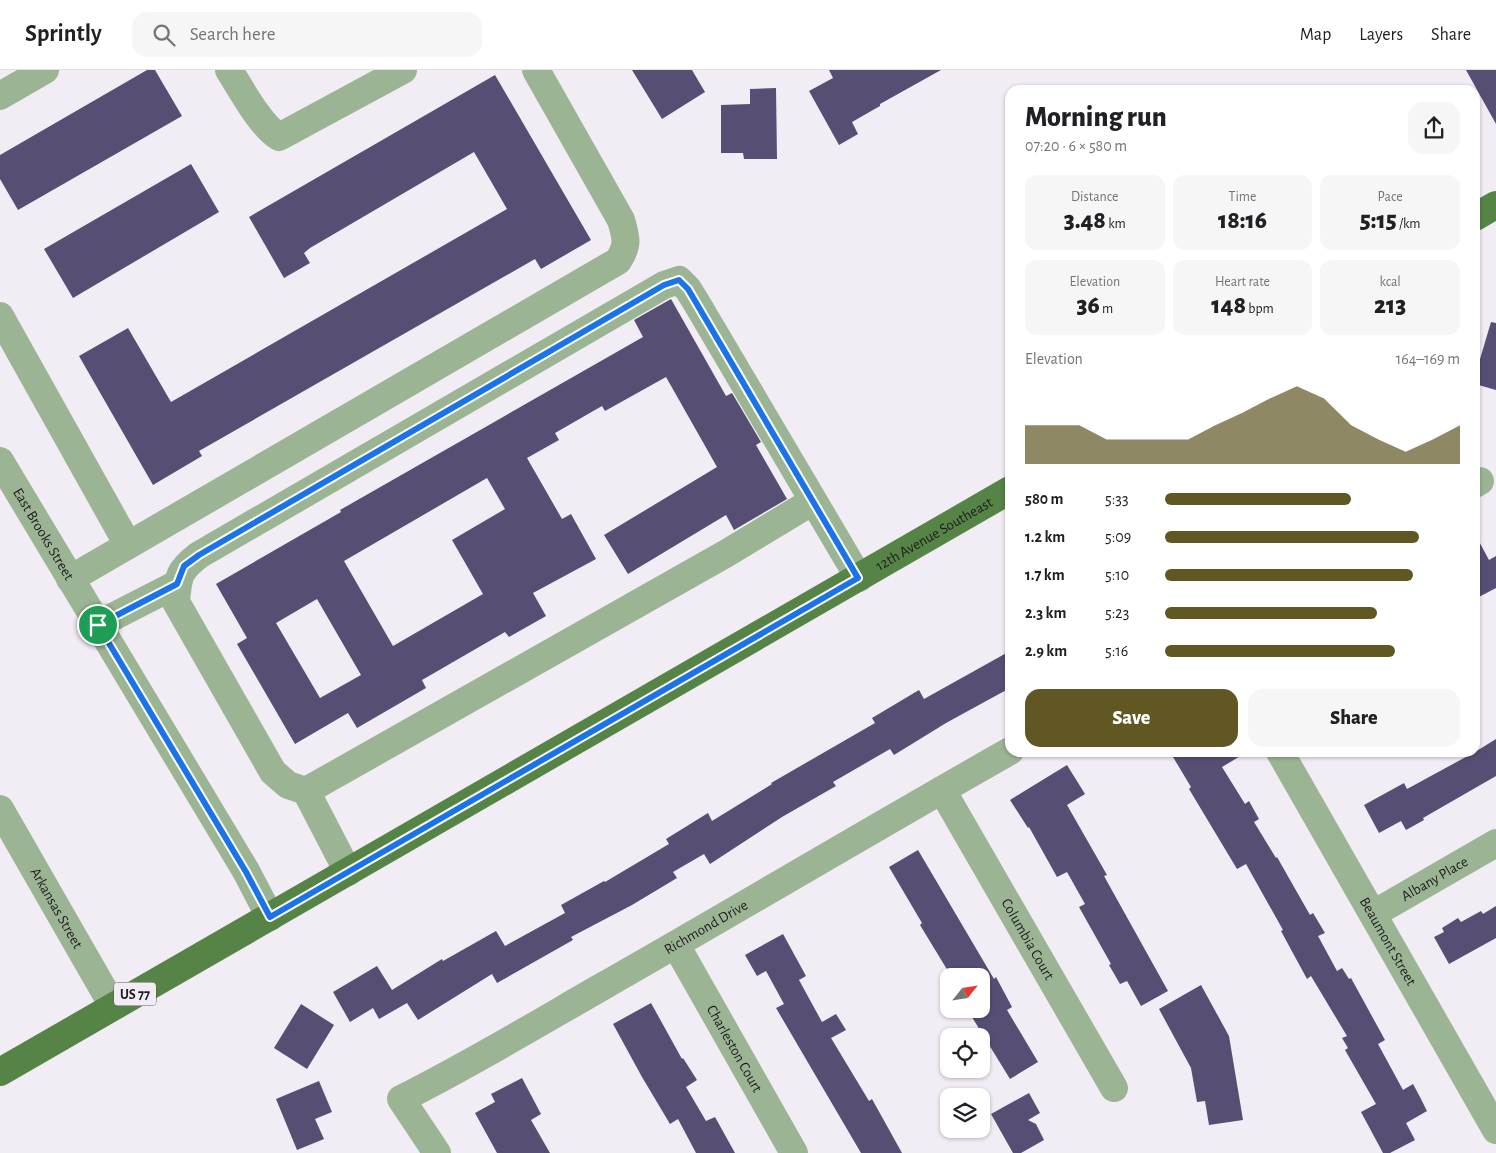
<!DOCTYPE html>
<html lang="en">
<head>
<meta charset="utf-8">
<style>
	body { margin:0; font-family:"Alegreya Sans",sans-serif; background:#f6f6f6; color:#202124; height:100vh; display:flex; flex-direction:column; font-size:19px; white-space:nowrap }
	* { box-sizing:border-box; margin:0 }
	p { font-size:16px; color:#757577 }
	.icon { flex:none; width:28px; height:28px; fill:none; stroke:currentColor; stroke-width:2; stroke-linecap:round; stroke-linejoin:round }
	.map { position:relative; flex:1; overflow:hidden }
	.details { position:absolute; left:1005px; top:15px; width:475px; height:672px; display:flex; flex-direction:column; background:#fff; border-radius:15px; box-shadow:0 1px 4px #0004 }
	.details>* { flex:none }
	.needle { width:32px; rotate:60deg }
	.controls { position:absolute; left:940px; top:898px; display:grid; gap:10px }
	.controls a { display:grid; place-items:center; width:50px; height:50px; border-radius:10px; background:#fff; box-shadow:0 1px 4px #0004; font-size:25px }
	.pin { position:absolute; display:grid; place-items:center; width:42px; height:42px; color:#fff; margin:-21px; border:2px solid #fff; border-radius:50%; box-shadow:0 1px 5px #0007 }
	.round { display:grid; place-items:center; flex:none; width:52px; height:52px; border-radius:15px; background:#f6f6f6 }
	.headline { display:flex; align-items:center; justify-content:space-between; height:85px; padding:0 20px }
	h1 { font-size:28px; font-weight:800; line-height:38px }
	.metrics { display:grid; grid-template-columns:repeat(3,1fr); gap:8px; height:85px; padding:5px 20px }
	.metrics div { display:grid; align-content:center; border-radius:12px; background:#f6f6f6; text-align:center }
	.metrics b { font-size:25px; font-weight:800 }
	.metrics small { font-size:14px; font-weight:400 }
	.metrics p { font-size:14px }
	.chart { height:140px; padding:10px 20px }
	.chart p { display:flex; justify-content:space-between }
	.chart svg { width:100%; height:90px; margin-top:5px; fill:#605723; opacity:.7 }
	.primary-button { display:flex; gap:10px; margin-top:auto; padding:10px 20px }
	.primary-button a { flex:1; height:58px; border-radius:15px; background:#605723; color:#fff; font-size:20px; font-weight:800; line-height:58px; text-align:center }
	.primary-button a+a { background:#f6f6f6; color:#202124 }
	ul { padding:0 20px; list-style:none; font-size:16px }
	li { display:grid; grid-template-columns:80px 60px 1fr; align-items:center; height:38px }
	li i { height:12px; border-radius:6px; background:#605723 }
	header { display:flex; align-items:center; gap:30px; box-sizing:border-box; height:70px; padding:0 25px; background:#fff; border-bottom:1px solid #e0e0e0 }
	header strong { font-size:24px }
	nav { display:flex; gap:28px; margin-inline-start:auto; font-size:18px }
	.search { width:350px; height:45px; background:#f6f6f6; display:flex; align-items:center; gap:12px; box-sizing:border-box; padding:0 18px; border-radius:15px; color:#757577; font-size:19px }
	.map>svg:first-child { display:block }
	.building { fill:#574e74; fill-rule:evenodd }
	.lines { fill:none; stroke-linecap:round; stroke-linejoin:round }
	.minor { stroke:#9bb594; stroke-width:28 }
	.major { stroke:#558446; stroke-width:28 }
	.route-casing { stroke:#fff; stroke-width:10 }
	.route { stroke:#1a73e8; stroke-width:6 }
	.labels { text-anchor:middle; stroke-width:5; stroke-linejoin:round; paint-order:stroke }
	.shield { fill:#f2ecf5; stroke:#5d5a5e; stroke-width:1 }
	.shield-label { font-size:14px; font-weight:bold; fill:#1d1b1e }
	.street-label { font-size:15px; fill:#1d1b1e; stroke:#f2ecf5 }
</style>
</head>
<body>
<header>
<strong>Sprintly</strong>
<div class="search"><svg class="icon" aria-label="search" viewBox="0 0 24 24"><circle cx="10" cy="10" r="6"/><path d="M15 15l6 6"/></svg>Search here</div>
<nav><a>Map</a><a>Layers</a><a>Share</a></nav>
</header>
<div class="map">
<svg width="1496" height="1083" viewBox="0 0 1496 1083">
	<rect width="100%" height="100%" fill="#f2ecf5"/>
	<!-- building -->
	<path class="building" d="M 147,0 L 155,0 L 182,46 L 18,140 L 0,109 L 0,85 Z
		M 632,0 L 692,0 L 705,22 L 662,49 Z
		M 829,0 L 941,0 L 880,34 L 880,36 L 852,52 L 858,64 L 839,75 L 809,21 L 833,8 Z
		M 1466,0 L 1496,0 L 1496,54 Z
		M 495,5 L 591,170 L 541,199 L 535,189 L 199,381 L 202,386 L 153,415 L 79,286 L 128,258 L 171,332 L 507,139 L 474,82 L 310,178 L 304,183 L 310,193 L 284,208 L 249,147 Z
		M 776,18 L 777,89 L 744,89 L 743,83 L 721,83 L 721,35 L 750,34 L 750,19 Z
		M 191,94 L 219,142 L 73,228 L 44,179 Z
		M 671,229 L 726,326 L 732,323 L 761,372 L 756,375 L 787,429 L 734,460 L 726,445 L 628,504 L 604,465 L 717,397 L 666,307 L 605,341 L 602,336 L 555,363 L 559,370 L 527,388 L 562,449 L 571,444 L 596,489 L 533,523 L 546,546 L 509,567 L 505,562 L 422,610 L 426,618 L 357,658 L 348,643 L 295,674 L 237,574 L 247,568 L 216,514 L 341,442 L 340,440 L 643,267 L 634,250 ZM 487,408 L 505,439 L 452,470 L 483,524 L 393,576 L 344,491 ZM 317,529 L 361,605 L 320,628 L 276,553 Z
		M 1491,252 L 1496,253 L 1496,320 L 1475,314 L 1475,306 Z
		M 1475,464 L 1489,490 L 1496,486 L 1496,518 L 1475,529 Z
		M 1010,581 L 1010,618 L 946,653 L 894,685 L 890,679 L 833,712 L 836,716 L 782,747 L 710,794 L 704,784 L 673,802 L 677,808 L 632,835 L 571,867 L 573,870 L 497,913 L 492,904 L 418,950 L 407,933 L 379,949 L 373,938 L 350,952 L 333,922 L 377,896 L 392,920 L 442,889 L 443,891 L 496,861 L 505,876 L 565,843 L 561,835 L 604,811 L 605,812 L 669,774 L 666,769 L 708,743 L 712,751 L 772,714 L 771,713 L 875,653 L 872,648 L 919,620 L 924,629 Z
		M 1496,669 L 1496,706 L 1423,748 L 1424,750 L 1406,760 L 1401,751 L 1379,763 L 1364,735 L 1404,713 L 1407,719 L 1475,682 Z
		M 1170,682 L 1247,682 L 1222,697 L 1245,734 L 1249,731 L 1259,749 L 1254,752 L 1276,788 L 1277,787 L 1310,845 L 1313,843 L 1325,863 L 1318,866 L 1337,901 L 1342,898 L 1349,909 L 1351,908 L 1385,970 L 1378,974 L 1403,1020 L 1413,1014 L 1420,1027 L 1427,1041 L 1406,1053 L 1415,1070 L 1390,1083 L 1383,1083 L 1361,1042 L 1376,1034 L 1345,980 L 1348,978 L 1342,968 L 1347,966 L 1311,906 L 1307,909 L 1281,861 L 1283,860 L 1246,794 L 1237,799 L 1189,719 L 1191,717 Z
		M 1067,695 L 1085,724 L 1067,735 L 1107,805 L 1104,806 L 1168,921 L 1141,936 L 1127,911 L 1120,914 L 1109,895 L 1111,894 L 1079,837 L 1085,834 L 1067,802 L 1057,807 L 1029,757 L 1028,758 L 1010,730 Z
		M 918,780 L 994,909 L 996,907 L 1012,937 L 1007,940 L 1038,992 L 1010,1009 L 967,939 L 981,939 L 981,906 L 951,906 L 920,855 L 922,853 L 889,797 Z
		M 1496,836 L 1496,868 L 1449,894 L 1434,867 L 1444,862 L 1442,858 L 1458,848 L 1461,852 L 1481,841 L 1483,844 Z
		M 783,864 L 806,906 L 799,910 L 822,952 L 836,944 L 846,960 L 831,968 L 869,1031 L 872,1029 L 902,1083 L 861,1083 L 776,938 L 784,934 L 766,901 L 757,906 L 745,885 Z
		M 1201,915 L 1229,966 L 1243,1050 L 1209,1055 L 1205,1031 L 1197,1032 L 1191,998 L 1159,939 Z
		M 651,933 L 682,989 L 683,988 L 697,1010 L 686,1017 L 706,1051 L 715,1047 L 735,1083 L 696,1083 L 678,1049 L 670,1054 L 642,1007 L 613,954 Z
		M 301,934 L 334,955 L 307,999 L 274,978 Z
		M 522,1008 L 541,1044 L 531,1050 L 550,1083 L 497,1083 L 475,1043 L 495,1032 L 491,1024 Z
		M 319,1011 L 332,1042 L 315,1049 L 324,1069 L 297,1080 L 276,1029 Z
		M 1029,1023 L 1040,1043 L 1028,1050 L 1036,1054 L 1044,1070 L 1021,1083 L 1013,1083 L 991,1044 Z"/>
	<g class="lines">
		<!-- minor -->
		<g class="minor">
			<path d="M 229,0 C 241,19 260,55 279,67 L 403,0"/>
			<path d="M 0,26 L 45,0"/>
			<path d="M 0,246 L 128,475"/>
			<path id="s1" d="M 0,391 L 246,801 L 270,847"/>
			<path d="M 1475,414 L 1480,411"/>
			<path d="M 813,431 L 727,483 L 306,721 L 288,715 L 273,702 L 176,532 C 178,506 179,500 199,485 L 664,215 L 679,210 L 688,219 L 696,232 L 859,508"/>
			<path d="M 70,509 L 618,191 C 629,174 626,168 621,150 L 536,0"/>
			<path d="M 97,555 L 177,514"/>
			<path id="s2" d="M 1280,682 L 1496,1060"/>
			<path id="s3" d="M 942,720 L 1114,1018"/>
			<path d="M 306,721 L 348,802"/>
			<path id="s4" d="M 0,739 L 113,936"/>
			<path id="s5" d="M 1373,844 L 1496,773"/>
			<path id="s6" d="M 676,875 L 794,1083"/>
			<path id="s7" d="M 437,1083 L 401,1029 C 471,994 537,954 605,915 C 740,838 874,758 1010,681"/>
		</g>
		<!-- major -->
		<g class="major">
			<path d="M 1475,147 L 1496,135"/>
			<path id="s8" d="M 0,1002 L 1010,420"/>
		</g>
	</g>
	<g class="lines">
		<!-- route casing -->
		<g class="route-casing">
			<path id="route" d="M 679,210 L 688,219 L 858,508 L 270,847 L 246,802 L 98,555 L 177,514 L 184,496 L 199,485 L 664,215 Z"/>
		</g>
		<!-- route -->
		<use href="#route" class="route"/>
	</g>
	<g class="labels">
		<!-- shield labels -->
		<rect class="shield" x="114" y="912.5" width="42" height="23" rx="4"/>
		<g class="shield-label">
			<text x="135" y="929">US 77</text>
		</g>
		<!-- street labels -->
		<g class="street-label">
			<text dy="5" stroke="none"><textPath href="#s1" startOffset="85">East Brooks Street</textPath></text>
			<text dy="5" stroke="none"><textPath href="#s8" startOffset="1078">12th Avenue Southeast</textPath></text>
			<text dy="5" stroke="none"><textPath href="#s5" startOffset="71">Albany Place</textPath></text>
			<text dy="5" stroke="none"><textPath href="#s4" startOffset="114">Arkansas Street</textPath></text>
			<text dy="5" stroke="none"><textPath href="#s7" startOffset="415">Richmond Drive</textPath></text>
			<text dy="5" stroke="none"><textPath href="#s3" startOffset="172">Columbia Court</textPath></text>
			<text dy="5" stroke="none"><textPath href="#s2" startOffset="218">Beaumont Street</textPath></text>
			<text dy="5" stroke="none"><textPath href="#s6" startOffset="119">Charleston Court</textPath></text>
		</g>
	</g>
</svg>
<div class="controls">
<a><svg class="needle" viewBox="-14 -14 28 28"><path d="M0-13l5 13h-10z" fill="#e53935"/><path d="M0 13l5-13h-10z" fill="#757577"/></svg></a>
<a><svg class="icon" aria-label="locate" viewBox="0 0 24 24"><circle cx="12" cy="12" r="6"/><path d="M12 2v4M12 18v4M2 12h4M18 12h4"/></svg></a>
<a><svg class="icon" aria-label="layers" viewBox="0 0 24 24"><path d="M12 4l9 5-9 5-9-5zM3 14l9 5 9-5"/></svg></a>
</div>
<div class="pin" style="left:98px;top:555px;background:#1e9e55"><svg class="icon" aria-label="arrive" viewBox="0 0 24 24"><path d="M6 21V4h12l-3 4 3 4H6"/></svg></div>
<section class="details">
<div class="headline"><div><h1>Morning run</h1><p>07:20 · 6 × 580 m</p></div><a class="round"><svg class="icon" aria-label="share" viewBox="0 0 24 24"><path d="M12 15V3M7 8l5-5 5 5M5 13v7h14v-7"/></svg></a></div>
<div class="metrics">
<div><p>Distance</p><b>3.48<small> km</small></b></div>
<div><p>Time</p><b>18:16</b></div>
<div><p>Pace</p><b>5:15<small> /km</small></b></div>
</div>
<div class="metrics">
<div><p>Elevation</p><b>36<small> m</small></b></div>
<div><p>Heart rate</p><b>148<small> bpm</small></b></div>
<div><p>kcal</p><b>213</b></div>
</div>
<div class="chart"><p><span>Elevation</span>164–169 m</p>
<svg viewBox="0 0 160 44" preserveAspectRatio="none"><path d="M0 44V25L10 25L20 25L30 32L40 32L50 32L60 32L70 25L80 19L90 12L100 6L110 12L120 25L130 32L140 38L150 32L160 25V44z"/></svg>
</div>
<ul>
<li><b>580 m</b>5:33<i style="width:63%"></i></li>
<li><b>1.2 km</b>5:09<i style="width:86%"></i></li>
<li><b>1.7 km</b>5:10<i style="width:84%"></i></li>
<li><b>2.3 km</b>5:23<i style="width:72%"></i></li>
<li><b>2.9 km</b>5:16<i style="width:78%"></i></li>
</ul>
<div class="primary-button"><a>Save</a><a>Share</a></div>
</section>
</div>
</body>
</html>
